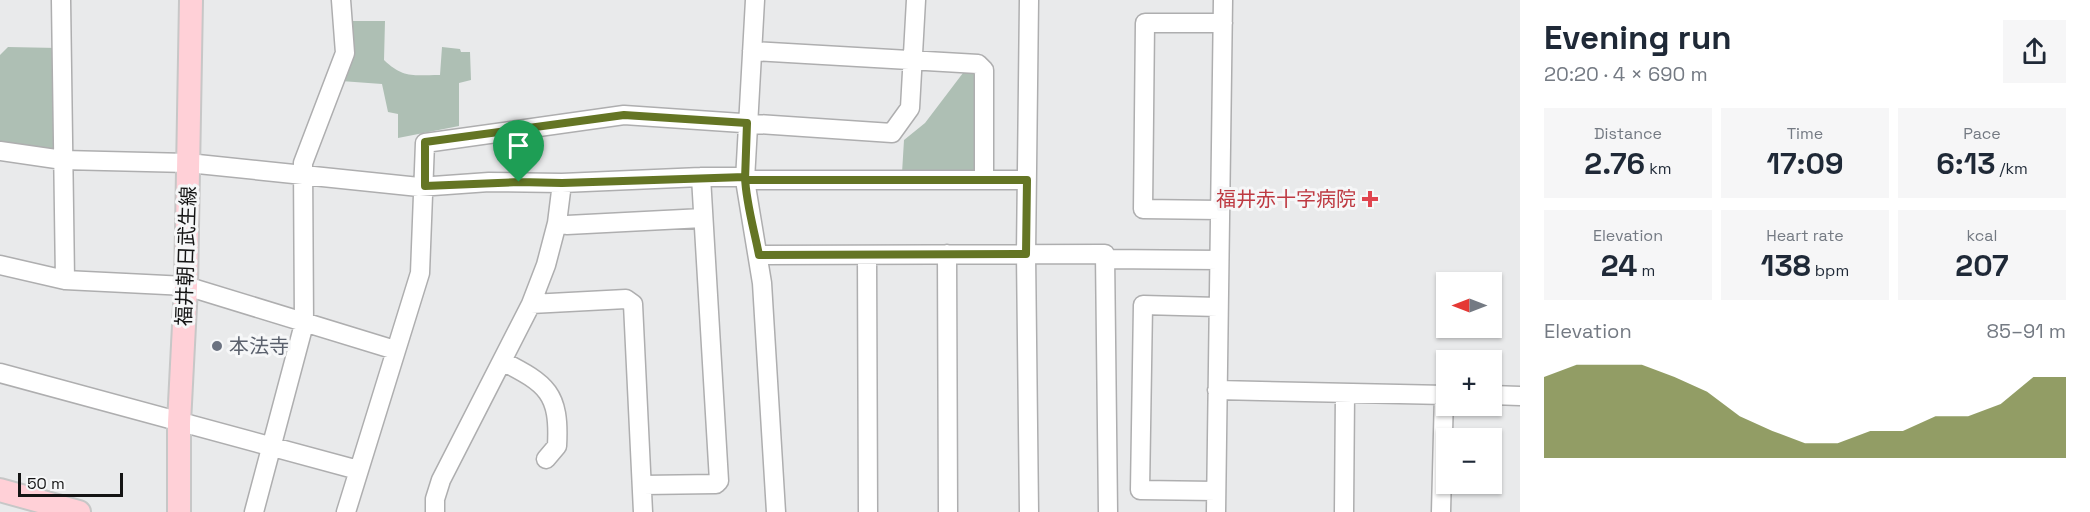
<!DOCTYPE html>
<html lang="en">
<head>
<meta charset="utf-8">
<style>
	body { margin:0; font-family:"Space Grotesk","Noto Sans JP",sans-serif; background:#f6f6f7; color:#1f2937; height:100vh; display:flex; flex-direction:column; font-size:22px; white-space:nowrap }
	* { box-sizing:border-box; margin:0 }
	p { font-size:20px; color:#747a83 }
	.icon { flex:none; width:33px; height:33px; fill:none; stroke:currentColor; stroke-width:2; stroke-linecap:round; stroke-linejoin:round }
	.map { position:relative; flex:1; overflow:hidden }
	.side { display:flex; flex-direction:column; background:#fff; width:570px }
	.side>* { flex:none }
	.needle { width:39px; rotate:270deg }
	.fabs { position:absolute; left:1436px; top:272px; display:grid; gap:12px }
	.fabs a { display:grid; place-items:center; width:66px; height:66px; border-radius:0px; background:#fff; box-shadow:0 2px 4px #0004; font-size:30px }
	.scale { position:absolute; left:18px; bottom:15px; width:105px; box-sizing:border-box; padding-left:6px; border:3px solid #141414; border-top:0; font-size:16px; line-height:21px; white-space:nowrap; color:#141414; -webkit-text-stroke:4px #f6f7f8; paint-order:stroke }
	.pin { position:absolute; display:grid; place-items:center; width:51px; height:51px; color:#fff; margin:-62px -26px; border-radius:50% 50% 50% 0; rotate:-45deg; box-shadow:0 0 6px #0007 }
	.pin .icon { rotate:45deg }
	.round { display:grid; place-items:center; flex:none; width:63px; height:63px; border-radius:0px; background:#f6f6f7 }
	.head { display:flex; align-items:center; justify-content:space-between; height:102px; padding:0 24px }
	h1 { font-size:33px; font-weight:600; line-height:45px }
	.figures { display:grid; grid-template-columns:repeat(3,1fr); gap:9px; height:102px; padding:6px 24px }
	.figures div { display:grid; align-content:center; border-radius:0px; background:#f6f6f7; text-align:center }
	.figures b { font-size:30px; font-weight:600 }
	.figures small { font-size:16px; font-weight:400 }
	.figures p { font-size:16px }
	.chart { height:168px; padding:12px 24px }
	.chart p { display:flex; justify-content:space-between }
	.chart svg { width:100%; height:108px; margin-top:6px; fill:#647524; opacity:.7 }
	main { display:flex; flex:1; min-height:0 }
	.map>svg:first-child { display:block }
	.green { fill:#aebfb4 }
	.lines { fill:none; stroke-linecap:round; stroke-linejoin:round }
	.minor-casing { stroke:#aeaeaf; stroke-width:21 }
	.major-casing { stroke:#c7c7c7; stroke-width:26 }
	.minor { stroke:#fff; stroke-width:18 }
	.major { stroke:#ffd0d7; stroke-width:22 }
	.route-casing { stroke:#fff; stroke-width:12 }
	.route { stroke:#647524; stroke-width:8 }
	.health-dot { fill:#e0444e; stroke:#f6f7f8; stroke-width:2 }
	.worship-dot { fill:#6b7280; stroke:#f6f7f8; stroke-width:2 }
	.labels { text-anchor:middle; stroke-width:6; stroke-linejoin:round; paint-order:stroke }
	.health-label { font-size:20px; fill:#be3a42; stroke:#f6f7f8; text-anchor:end }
	.street-label { font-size:20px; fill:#141414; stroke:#f6f7f8 }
	.worship-label { font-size:20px; fill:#5b616d; stroke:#f6f7f8; text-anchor:start }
</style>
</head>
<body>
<main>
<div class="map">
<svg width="1520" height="512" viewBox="0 0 1520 512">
	<rect width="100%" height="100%" fill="#e9eaeb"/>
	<!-- green -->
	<path class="green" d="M 349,21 L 385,21 L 384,60 C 404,79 414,75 440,75 L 442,47 L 460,49 L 461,52 L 470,52 L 471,80 L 459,83 L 459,126 L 398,138 L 398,114 L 388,112 L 382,84 L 341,81 Z
		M 8,47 L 58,48 L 59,144 L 54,151 L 0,144 L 0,55 Z
		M 966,69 L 974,69 L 979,76 L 979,168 L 972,174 L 902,173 L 904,140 L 925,123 Z"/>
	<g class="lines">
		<!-- minor casing -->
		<g class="minor-casing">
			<path id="minor" d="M 61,0 L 65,280
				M 755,0 L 745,180 L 762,283 L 776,512
				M 752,51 L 978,64 L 984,70 L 984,179
				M 0,151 L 63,160 L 188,163 L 419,187 L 489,182 L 562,183 L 701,177
				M 745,180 L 1027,180
				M 1220,210 L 1143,209 L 1145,23 L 1223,23
				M 557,223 L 567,225 L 703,218
				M 947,254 L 948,512
				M 759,255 L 1105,254 L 1108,512
				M 867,255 L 868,512
				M 1105,259 L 1219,260
				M 0,265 L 65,280 L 186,286 L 395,350
				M 531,304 L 626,299 L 633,304 L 643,512
				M 502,361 C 547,384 560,393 557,446 L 546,459
				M 0,373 L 358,470
				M 1217,390 L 1446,395
				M 1491,395 L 1520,396
				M 643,485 L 716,484 L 719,481 L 701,177 L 745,177
				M 1216,491 L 1140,490 L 1143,305 L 1218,307
				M 254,512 L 304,324 L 303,163 L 345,53 L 341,0
				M 346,512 L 420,273 L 425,143 L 624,115 L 892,133 L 910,108 L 916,0
				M 435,512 L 435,499 L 441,480 L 531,304 L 546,265 L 557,223 L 562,183
				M 1029,512 L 1026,254 L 1029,0
				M 1216,512 L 1223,0
				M 1344,512 L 1345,393
				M 1441,512 L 1444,394"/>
		</g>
		<!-- major casing -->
		<g class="major-casing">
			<path id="major" d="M 0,490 L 79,512
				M 179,512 L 179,423 L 186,286 L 191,0"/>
		</g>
		<!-- minor -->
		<use href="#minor" class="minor"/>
		<!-- major -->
		<use href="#major" class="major"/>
	</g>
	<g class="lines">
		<!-- route casing -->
		<g class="route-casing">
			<path id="route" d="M 519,182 L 562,183 L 745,177 C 746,203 754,229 759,255 L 1026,254 L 1027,180 L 745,180 L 747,123 L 624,115 L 425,142 L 425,186 L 519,182"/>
		</g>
		<!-- route -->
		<use href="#route" class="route"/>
	</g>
	<!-- markers -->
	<path class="health-dot" d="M1367 190h6v6h6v6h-6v6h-6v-6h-6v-6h6z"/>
	<circle class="worship-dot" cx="217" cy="346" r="6"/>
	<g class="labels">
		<!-- health labels -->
		<g class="health-label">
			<text x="1356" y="206">福井赤十字病院</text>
		</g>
		<!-- street labels -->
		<g class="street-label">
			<text transform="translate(186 256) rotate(-88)" y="7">福井朝日武生線</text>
		</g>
		<!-- worship labels -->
		<g class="worship-label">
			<text x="229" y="353">本法寺</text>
		</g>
	</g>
</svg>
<div class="fabs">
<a><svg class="needle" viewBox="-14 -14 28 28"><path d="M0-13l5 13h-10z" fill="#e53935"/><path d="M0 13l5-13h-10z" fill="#747a83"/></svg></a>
<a>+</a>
<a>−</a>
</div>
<div class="scale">50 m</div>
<div class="pin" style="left:519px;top:182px;background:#1e9e55"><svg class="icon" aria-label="arrive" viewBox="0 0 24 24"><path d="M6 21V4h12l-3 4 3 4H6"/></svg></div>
</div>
<section class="side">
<div class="head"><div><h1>Evening run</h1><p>20:20 · 4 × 690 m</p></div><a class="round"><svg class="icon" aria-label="share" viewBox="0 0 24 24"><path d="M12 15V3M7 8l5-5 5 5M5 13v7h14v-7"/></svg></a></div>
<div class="figures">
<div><p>Distance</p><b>2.76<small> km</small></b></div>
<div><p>Time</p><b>17:09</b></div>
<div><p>Pace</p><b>6:13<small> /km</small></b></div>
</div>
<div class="figures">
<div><p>Elevation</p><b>24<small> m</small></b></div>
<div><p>Heart rate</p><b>138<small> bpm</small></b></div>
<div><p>kcal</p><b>207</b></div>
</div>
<div class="chart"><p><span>Elevation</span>85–91 m</p>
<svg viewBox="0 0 160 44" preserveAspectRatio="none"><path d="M0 44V11L10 6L20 6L30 6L40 11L50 17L60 27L70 33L80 38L90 38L100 33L110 33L120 27L130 27L140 22L150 11L160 11V44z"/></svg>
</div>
</section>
</main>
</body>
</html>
